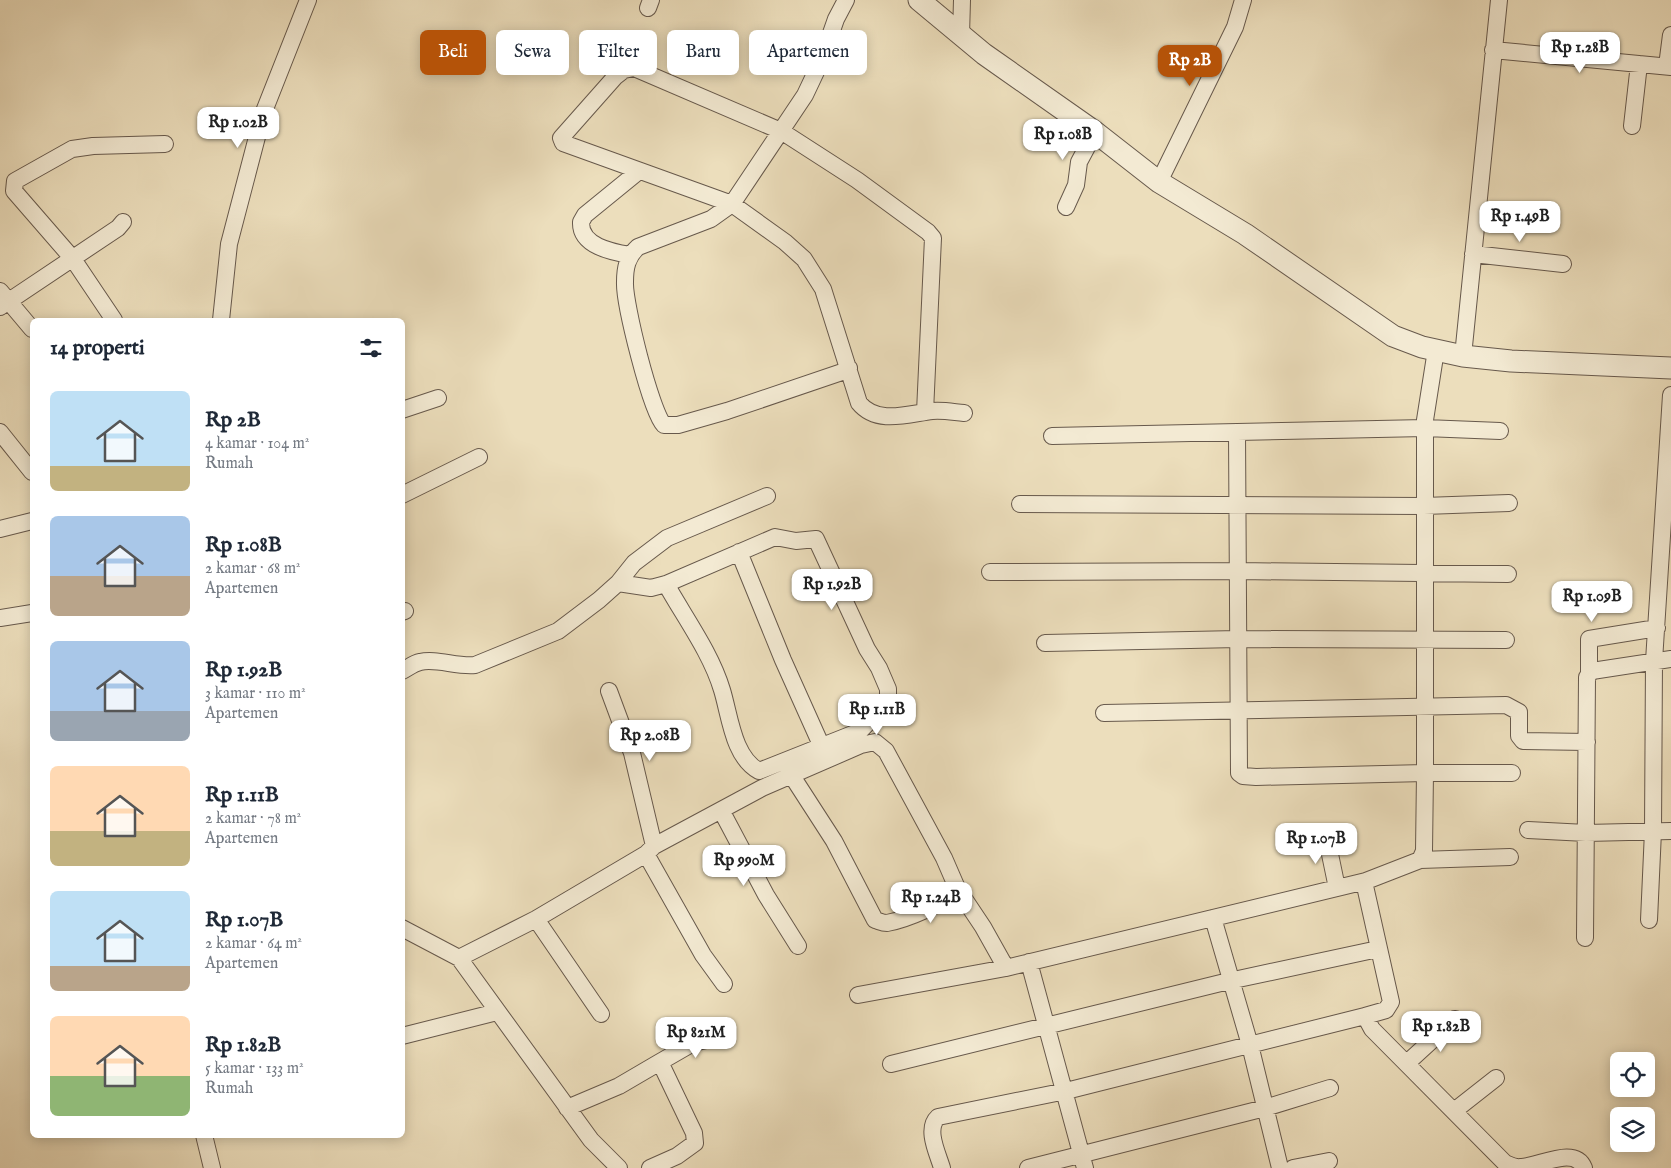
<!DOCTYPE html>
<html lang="id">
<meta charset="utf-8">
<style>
:root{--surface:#fff;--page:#f2f2f3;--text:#1f2937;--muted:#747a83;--accent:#b45309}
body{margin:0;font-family:"IM FELL English",serif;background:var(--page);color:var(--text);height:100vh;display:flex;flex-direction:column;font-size:19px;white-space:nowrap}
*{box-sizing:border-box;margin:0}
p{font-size:16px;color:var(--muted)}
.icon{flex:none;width:28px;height:28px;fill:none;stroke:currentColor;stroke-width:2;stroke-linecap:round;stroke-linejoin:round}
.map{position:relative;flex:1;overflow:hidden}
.sheet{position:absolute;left:30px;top:318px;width:375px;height:820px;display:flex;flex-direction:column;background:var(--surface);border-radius:8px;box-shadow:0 2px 12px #0003}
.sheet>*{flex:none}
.top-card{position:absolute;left:420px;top:30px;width:475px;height:45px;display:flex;gap:10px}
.controls{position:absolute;left:1610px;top:1052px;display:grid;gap:10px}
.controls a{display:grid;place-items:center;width:45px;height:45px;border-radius:8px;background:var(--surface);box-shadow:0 2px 12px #0003;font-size:25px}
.price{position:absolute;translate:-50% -42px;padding:0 11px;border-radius:10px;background:#fff;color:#222;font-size:16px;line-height:32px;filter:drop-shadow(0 1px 2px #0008)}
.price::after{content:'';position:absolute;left:50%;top:30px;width:15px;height:11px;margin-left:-8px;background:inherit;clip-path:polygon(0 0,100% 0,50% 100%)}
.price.active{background:var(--accent);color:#fff}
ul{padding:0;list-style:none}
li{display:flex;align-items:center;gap:15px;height:125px;padding:0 20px}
li span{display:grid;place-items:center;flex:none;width:140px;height:100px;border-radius:8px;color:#555}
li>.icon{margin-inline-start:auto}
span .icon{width:60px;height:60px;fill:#fffc;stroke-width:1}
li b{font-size:21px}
h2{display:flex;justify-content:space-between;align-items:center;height:60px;padding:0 20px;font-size:21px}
.chip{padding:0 18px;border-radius:8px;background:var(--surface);box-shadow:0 2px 12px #0003;font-size:18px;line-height:45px}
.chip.active{background:var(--accent);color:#fff}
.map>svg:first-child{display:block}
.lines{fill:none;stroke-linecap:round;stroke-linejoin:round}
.minor-casing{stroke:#67594c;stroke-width:18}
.tertiary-casing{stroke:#67594c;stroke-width:23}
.minor{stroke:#f3ead3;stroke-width:16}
.tertiary{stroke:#f3ead3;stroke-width:21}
</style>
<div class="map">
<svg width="1671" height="1168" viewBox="0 0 1671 1168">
<rect width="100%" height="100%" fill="#ecdebc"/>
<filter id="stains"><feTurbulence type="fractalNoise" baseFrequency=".004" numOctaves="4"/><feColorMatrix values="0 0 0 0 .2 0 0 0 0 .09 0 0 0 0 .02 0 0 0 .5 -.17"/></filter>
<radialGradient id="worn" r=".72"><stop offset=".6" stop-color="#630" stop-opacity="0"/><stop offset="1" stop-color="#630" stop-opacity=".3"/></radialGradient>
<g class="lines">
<g class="minor-casing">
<path id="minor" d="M 846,0 L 836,19 L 822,59 L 805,95 L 732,204 L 711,219 L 638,247 C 627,257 625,268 625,282 C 624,303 651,412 664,425 L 678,425 L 727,411 L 842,372 L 849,368
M 648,8 L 651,0
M 961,35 L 962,0
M 1493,50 L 1671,67
M 1667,66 L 1671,35
M 1632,126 L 1639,64
M 1159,182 L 1235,27 L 1243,0
M 1066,207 L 1076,185 L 1079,162 L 1095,132
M 1473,254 L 1563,264
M 630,255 C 612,252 580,246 581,222 L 585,215 L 639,171
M 0,291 L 32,329
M 0,307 L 118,228 L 123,222
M 114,320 L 73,259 L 14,191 L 15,181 L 72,149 L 93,146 L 165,144
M 221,320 L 229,244 L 263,114 L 308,0
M 1463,356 L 1499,0
M 402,410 L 438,398
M 925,412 L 933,238 L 928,232 L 857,180 L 781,131 L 634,68 L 624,70 L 615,77 L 561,138 L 563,143 L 732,204 L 785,242 L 804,259 L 823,289 L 859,403 C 877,425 908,414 932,411 C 943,410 953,412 964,413
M 0,432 L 32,472
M 1237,432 L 1239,773 L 1243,776 L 1256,777 L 1425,773 L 1425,420 L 1436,350
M 1052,436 L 1425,428 L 1500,431
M 402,495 L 479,457
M 1020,504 L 1424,506 L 1509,503
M 0,529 L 32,521
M 739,552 L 783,660 L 822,747
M 990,572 L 1238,571 L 1508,574
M 618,583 L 651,588 L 666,584 L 775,537 L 796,541 L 816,539 L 867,649 L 879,668 L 888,689 L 888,697 L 885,705 L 860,731 L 759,771 C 733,757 730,716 722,690 C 711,653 685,618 666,584
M 402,612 L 405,611
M 0,618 L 32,613
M 1045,643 L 1238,639 L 1506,640
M 402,671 C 408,668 414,663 420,662 C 436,658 457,667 475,665 L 558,631 L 599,600 L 618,583 L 634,563 L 667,538 L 767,496
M 1589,673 L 1589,639 L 1657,628
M 609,691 L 632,753 L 654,846
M 1104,713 L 1506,705 L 1519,712 L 1519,736 L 1523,741 L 1587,742
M 1512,773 L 1425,773 L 1424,851 L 1420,860 L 1366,881 L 1365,886 L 1391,1002 L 1386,1010 L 1365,1016 L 1372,1029 L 1505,1163 C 1510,1165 1515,1168 1521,1167 C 1538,1167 1575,1145 1584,1168
M 721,810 L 766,895 L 798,946
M 1528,830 L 1586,833 L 1671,831
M 1326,835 L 1337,888
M 646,854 L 703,955 L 724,984
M 1420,860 L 1510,857
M 1213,918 L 1250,1045 L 1280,1168
M 536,919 L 601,1014
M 1649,920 L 1653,831 L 1654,661 L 1671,395
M 402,928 L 459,958 L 591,1140 L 619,1168
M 1585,938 L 1587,677 L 1592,671 L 1671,659
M 459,958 L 536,919 L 646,854 L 654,846 L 762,788 L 861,745 L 875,742 L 886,751 L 944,858 L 957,888 C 949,903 904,920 887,923 C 882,923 879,921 875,920 L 834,841 L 792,776
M 1029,962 L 1085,1168
M 1006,968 L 1366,881
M 858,995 L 1006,968 L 983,927 L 957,888
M 402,1036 L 497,1012
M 660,1062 L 693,1043 L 724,1036
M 1407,1063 L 1455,1019
M 891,1064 L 1229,981 L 1378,949
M 567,1108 L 619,1086 L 660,1062 L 694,1133 L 695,1143 L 677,1156 L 650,1168
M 1454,1111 L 1496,1078
M 204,1135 L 212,1168
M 942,1168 C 938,1154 925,1129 938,1117 L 1066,1091 L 1365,1016
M 1028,1168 L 1265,1108 L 1330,1088
M 1293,1168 L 1329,1161"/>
</g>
<g class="tertiary-casing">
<path id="tertiary" d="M 919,0 L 984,54 L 1095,132 L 1159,182 L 1245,234 L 1393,336 L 1422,347 L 1463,356 L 1511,361 L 1671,368"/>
</g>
<use href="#minor" class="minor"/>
<use href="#tertiary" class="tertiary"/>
</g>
<rect width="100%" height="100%" filter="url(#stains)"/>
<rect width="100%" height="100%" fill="url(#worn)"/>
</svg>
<div class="controls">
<a><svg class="icon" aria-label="locate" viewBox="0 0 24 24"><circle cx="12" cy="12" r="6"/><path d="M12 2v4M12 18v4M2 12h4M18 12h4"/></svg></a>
<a><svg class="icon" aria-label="layers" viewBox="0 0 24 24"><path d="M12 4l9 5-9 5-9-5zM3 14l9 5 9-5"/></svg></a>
</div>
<b class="price" style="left:1580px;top:74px">Rp 1.28B</b>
<b class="price active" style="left:1190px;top:87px">Rp 2B</b>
<b class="price" style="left:238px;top:149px">Rp 1.02B</b>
<b class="price" style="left:1063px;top:161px">Rp 1.08B</b>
<b class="price" style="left:1520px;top:243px">Rp 1.49B</b>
<b class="price" style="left:832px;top:611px">Rp 1.92B</b>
<b class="price" style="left:1592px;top:623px">Rp 1.09B</b>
<b class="price" style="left:877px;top:736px">Rp 1.11B</b>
<b class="price" style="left:650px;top:762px">Rp 2.08B</b>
<b class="price" style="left:1316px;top:865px">Rp 1.07B</b>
<b class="price" style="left:744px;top:887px">Rp 990M</b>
<b class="price" style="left:931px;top:924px">Rp 1.24B</b>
<b class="price" style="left:1441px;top:1053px">Rp 1.82B</b>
<b class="price" style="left:696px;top:1059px">Rp 821M</b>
<div class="top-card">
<a class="chip active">Beli</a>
<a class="chip">Sewa</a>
<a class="chip">Filter</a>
<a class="chip">Baru</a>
<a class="chip">Apartemen</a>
</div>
<section class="sheet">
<h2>14 properti<svg class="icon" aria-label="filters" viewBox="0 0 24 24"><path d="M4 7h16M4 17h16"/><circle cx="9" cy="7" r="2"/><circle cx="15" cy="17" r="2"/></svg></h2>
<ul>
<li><span style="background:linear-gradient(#bfe0f5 75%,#c2b280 0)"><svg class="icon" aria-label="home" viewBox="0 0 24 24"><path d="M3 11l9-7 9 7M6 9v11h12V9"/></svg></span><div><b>Rp 2B</b><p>4 kamar · 104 m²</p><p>Rumah</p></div></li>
<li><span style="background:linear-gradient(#a9c7e8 60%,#b9a48a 0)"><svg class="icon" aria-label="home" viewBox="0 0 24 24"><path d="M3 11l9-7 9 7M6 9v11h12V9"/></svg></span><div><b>Rp 1.08B</b><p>2 kamar · 68 m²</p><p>Apartemen</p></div></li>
<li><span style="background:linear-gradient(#a9c7e8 70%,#9aa5b1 0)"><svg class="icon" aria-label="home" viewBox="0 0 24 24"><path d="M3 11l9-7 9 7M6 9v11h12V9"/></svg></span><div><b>Rp 1.92B</b><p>3 kamar · 110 m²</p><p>Apartemen</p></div></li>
<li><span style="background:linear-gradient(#ffd9b3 65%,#c2b280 0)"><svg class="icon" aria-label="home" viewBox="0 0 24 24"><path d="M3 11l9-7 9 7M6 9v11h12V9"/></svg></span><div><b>Rp 1.11B</b><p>2 kamar · 78 m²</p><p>Apartemen</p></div></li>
<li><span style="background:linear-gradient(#bfe0f5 75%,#b9a48a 0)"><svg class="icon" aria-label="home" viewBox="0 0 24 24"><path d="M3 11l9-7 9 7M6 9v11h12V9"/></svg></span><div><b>Rp 1.07B</b><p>2 kamar · 64 m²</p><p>Apartemen</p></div></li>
<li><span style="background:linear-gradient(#ffd9b3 60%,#8fb573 0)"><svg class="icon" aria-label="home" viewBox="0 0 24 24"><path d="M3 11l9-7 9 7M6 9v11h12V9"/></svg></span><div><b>Rp 1.82B</b><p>5 kamar · 133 m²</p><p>Rumah</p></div></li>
</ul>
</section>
</div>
